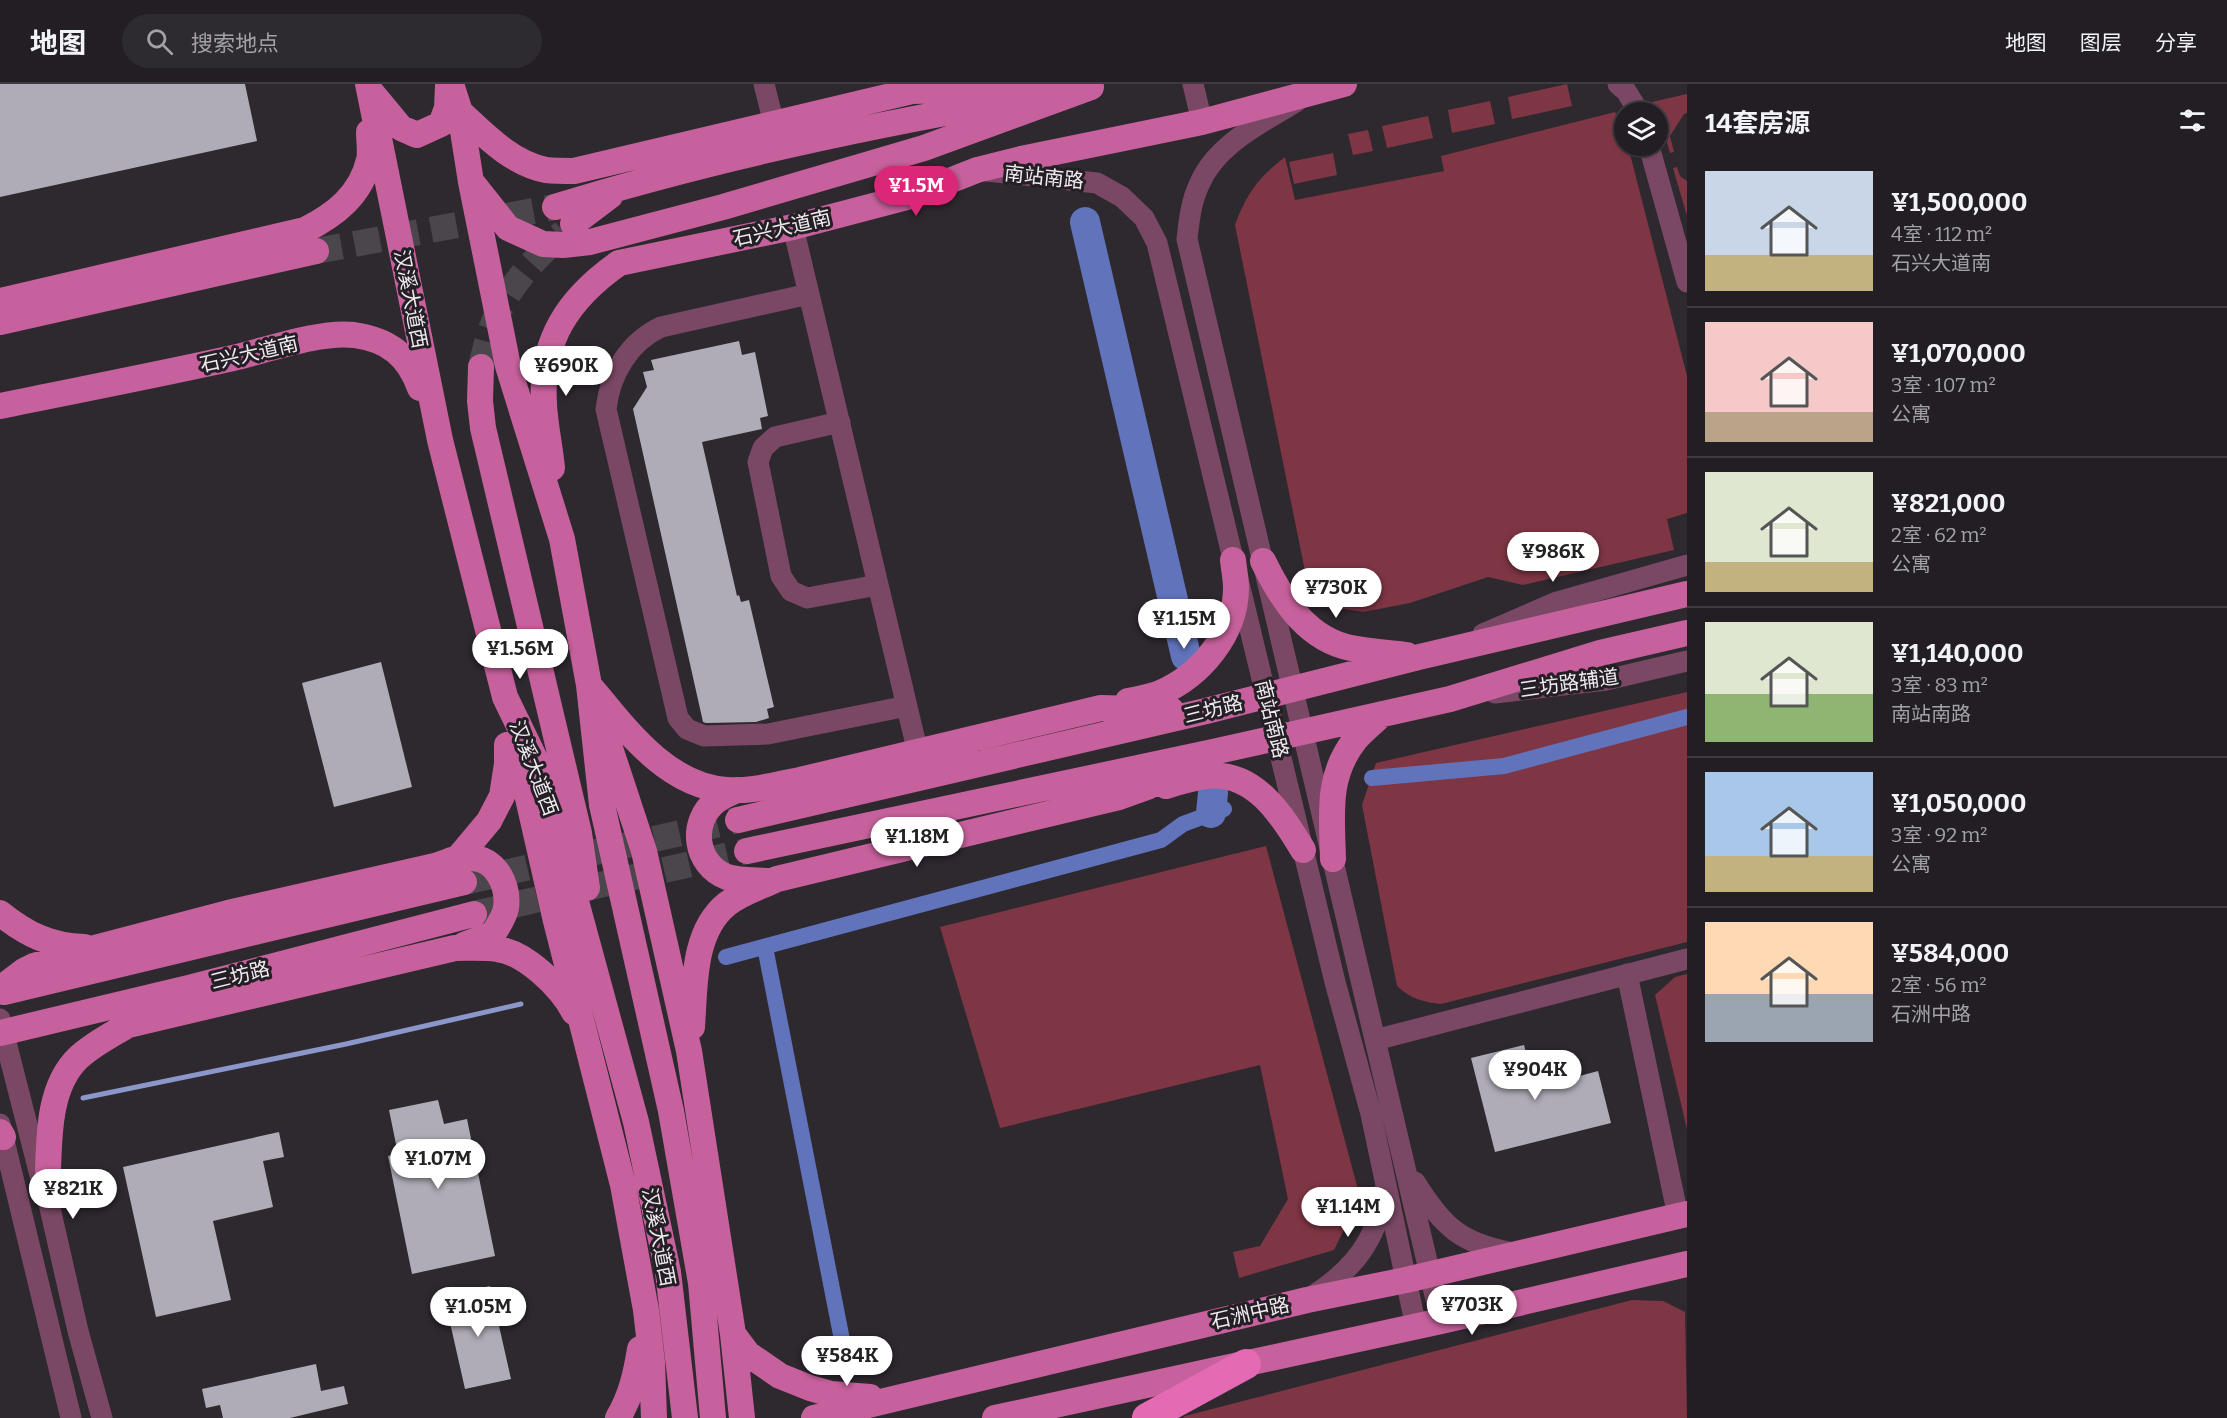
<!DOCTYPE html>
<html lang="zh">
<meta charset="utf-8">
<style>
:root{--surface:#221e23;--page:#2e2b30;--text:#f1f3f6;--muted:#a2a2a6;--line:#3f3c41;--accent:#db2777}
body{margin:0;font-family:Bitter,"Noto Sans SC",serif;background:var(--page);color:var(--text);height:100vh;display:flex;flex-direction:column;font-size:22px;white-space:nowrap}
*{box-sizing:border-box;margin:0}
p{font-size:20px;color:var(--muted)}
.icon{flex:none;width:33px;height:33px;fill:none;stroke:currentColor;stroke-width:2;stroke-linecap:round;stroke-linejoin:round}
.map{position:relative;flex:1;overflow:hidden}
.drawer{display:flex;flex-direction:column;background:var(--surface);width:540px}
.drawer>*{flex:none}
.tools{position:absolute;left:1614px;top:18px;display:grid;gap:12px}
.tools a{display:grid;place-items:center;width:54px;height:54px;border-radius:50%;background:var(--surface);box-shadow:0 2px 4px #0004,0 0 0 2px var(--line);font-size:30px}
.price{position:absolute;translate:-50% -51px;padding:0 14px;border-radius:21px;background:#fff;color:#222;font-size:20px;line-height:39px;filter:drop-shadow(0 2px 3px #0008)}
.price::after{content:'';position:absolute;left:50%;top:36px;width:18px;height:14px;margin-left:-9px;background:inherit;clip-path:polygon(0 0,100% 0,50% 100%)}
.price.current{background:var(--accent);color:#fff}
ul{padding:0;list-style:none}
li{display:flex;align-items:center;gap:18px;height:150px;padding:0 18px}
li+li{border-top:2px solid var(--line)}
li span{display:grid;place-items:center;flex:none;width:168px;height:120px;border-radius:0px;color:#555}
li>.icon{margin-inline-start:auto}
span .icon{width:72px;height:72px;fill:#fffc;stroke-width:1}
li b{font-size:26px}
h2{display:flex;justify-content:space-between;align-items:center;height:72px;padding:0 18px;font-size:26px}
header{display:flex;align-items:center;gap:36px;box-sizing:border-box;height:84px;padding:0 30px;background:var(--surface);border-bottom:2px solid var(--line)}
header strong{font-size:28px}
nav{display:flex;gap:33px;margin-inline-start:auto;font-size:21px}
.search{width:420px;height:54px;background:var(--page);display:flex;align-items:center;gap:15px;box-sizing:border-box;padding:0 21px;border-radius:33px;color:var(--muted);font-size:22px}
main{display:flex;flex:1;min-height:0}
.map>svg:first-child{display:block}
.green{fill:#7f3644}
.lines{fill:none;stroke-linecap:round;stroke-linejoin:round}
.stream{stroke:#8b97ca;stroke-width:5}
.canal{stroke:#6173bb;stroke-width:16}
.river{stroke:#6173bb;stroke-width:30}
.building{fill:#afacb7}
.major-tunnel{stroke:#4b454c;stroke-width:26;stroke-dasharray:26 13;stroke-linecap:butt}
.minor{stroke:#7a4864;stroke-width:21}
.major{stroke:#c7619d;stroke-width:26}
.highway{stroke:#e56ab4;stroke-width:30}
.labels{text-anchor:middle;stroke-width:6;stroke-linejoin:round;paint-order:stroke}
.street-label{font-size:20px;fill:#eeeaee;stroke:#241e25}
</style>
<header>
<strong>地图</strong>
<div class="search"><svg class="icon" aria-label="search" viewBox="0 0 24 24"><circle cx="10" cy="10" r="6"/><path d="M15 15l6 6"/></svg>搜索地点</div>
<nav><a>地图</a><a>图层</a><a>分享</a></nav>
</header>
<main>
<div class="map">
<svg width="1687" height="1334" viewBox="0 0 1687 1334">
<rect width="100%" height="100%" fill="#2e282f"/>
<path class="green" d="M 1567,0 L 1572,22 L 1512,35 L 1508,13 Z
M 1687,10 L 1687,29 L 1684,30 L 1670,52 L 1674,68 L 1670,69 L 1658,28 L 1652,18 Z
M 1490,17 L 1495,40 L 1452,49 L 1448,26 Z
M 1615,28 L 1623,41 L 1624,62 L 1628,62 L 1687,292 L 1687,429 L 1667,435 L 1674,466 L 1523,501 L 1488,493 L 1410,519 L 1363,528 L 1338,524 L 1321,515 L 1308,502 L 1235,141 C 1247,109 1258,94 1285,73 L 1295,116 L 1444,87 L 1441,72 Z
M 1428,32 L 1433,54 L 1387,64 L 1382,42 Z
M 1368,46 L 1373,67 L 1353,71 L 1348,50 Z
M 1333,69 L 1337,91 L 1294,100 L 1289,78 Z
M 1677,83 L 1680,92 L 1687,97 L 1687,132 L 1673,84 Z
M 1687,608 L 1687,858 L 1441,920 C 1423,918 1411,915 1397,902 L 1362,721 L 1376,679 Z
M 1266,762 L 1360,1113 L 1334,1166 L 1239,1194 L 1233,1168 L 1260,1162 L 1288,1115 L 1260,981 L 1000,1044 L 940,843 Z
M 1687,890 L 1687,1045 L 1655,911 L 1675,893 Z
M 1632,1216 L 1663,1217 L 1685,1228 L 1687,1334 L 1183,1334 L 1185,1332 Z"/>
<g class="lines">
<path class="stream" d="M 83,1014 L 346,960 L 521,920"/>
<path class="canal" d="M 1372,694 L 1504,682 L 1687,633
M 765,863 L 844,1266
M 726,873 L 1161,756 L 1183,740 L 1224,725"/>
<path class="river" d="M 1085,138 L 1186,572
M 1211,729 L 1213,709"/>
</g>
<path class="building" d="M 0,0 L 245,0 L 257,57 L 0,113 Z
M 739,257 L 742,271 L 755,268 L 768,332 L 760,334 L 762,345 L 702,358 L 737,512 L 739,511 L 741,518 L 749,516 L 774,623 L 767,625 L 769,634 L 756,638 L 706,639 L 703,638 L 633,325 L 647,303 L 643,288 L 654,286 L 651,276 Z
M 381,578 L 412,703 L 334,723 L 302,599 Z
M 1524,961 L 1535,1004 L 1598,987 L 1611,1039 L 1495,1068 L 1471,974 Z
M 438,1016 L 444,1040 L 467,1035 L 495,1172 L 412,1190 L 388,1072 L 398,1070 L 389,1026 Z
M 279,1048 L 284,1073 L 263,1077 L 273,1123 L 213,1137 L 231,1216 L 156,1233 L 123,1083 Z
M 490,1202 L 511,1295 L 465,1305 L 444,1212 Z
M 316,1280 L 321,1307 L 344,1302 L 348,1320 L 290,1334 L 223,1334 L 220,1321 L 206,1324 L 202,1305 Z"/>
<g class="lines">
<path class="major-tunnel" d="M 316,167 L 555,123
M 481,283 C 485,266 489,248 496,233 C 511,199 536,173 564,148
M 464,798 L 738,736
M 474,830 L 747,767"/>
<path class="minor" d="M 764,0 L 774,40
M 1193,0 L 1202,38
M 1618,0 L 1626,7 L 1639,28
M 1297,17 C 1262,39 1216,60 1199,101 C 1191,118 1189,137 1187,155 L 1441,1237
M 1649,62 L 1687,198
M 987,87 L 1097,99 L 1122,113 L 1144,134 L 1157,159 L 1335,898 L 1371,1030 L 1416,1243
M 793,143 L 918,669
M 809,210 L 661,243 C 629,258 610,290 606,325 L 678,634 L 687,645 L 704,652 L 768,650 L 907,622
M 840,338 L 775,353 L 763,364 L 758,378 L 781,492 L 791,507 L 807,514 L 878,501
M 1483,550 L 1557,518 L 1687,481
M 1495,609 L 1606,596 L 1687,577
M 1627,890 L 1678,1132
M 0,935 L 42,1099 L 47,1111 L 78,1247 L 102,1334
M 1375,956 L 1687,875
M 0,1040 L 71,1334
M 1415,1098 C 1443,1143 1461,1160 1514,1169
M 1311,1213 C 1348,1190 1379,1156 1382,1110"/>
<path class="major" d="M 368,0 L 440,356 L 505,613 L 535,675 L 544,700 L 636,1038 L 668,1188 L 685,1334
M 451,0 L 460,28 L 471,98 L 508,282 L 562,455 L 589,601 L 602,721 L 671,1027 L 701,1199 L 713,1334
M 372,9 L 401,44 L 417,51 L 441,40 L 447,24 L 448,2
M 460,28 C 485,51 511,79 546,86 C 555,87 565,87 574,87 L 912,7 L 1073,3
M 474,101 L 508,144 L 543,160 L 563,161 L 590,158 L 723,123 L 924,64 L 1091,3
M 555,123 C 706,76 861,43 1017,16
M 573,140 L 610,112
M 0,217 L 305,146 C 335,131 361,111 369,76 C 371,68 369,57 369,48
M 0,238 L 316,167
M 481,283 L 480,317 L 483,344 L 579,749 L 587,804
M 0,322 C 78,306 156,291 233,274 C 267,266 320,247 354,251 C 389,256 408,271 420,304
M 552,384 C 550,363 545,341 544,320 C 540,256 569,214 619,179 L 793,143 L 911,112 L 977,86 L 1021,75 L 1202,38 L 1344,0
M 1263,477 C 1280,512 1303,550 1343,562 C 1363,568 1386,568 1407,571
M 589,601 C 625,644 666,702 727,706 C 751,708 777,700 800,696 L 1101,624 L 1171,626
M 1128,617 C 1138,615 1150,613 1160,609 C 1200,592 1236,550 1236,504 C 1236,495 1234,486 1233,476
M 606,652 L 644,767 L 689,967 L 733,1250 L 742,1334
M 517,666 L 556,837 L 623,1101 L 646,1226 L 652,1278 L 654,1334
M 1166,702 C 1179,698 1193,694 1206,692 C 1254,686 1282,731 1303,766
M 737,706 C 730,709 722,712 716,717 C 689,738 695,781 727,793 C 740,797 755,796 769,797
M 738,736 L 1206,627 L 1419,573 L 1687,510
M 747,767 L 1213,668 L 1450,615 L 1600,569 L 1687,549
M 1333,775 C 1332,731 1326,693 1355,656 C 1362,647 1373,639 1382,630
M 451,776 C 457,775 463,774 470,774 C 496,773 509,802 506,824 C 504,834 498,842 493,850 L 464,861
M 0,829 C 26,850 50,862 84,863
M 0,905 L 24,887 L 34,882 L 83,867 L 228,829 L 435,782 L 458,774 L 489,737 L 502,712 L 507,680 L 507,661
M 4,908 L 464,798
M 692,943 C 695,903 692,848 727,820 C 742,808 761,803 777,795 L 1119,713 L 1147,703 L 1186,682
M 0,949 L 189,904 L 474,830
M 0,1048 L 3,1053
M 47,1111 C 50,1067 44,1007 78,974 C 93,960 111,951 128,941 L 455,864 C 469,864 483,863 497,865 C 525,868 561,903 574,928
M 733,1250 L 748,1270 L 780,1292 L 810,1304 L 831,1310 L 870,1313
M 618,1334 C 631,1312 636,1290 640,1265
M 814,1334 L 1307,1216 L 1406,1196 L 1687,1130
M 995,1334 L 1441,1237 L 1687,1180"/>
<path class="highway" d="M 1147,1334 L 1246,1280"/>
</g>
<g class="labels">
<g class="street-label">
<text transform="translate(1044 93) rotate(6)" y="7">南站南路</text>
<text transform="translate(782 144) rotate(-13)" y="7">石兴大道南</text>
<text transform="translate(411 215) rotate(79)" y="7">汉溪大道西</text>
<text transform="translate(249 270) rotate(-13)" y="7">石兴大道南</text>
<text transform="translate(1569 599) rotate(-8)" y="7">三坊路辅道</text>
<text transform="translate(1213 625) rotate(-14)" y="7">三坊路</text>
<text transform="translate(1272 635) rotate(76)" y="7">南站南路</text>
<text transform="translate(534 684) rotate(69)" y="7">汉溪大道西</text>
<text transform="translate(240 891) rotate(-14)" y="7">三坊路</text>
<text transform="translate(659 1153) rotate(79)" y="7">汉溪大道西</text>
<text transform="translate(1250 1229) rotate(-13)" y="7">石洲中路</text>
</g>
</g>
</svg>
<div class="tools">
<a><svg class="icon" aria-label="layers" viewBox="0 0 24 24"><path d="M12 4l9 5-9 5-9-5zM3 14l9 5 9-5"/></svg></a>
</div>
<b class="price current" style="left:916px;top:133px">¥1.5M</b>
<b class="price" style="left:566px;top:313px">¥690K</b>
<b class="price" style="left:1553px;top:499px">¥986K</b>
<b class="price" style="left:1336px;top:535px">¥730K</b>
<b class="price" style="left:1184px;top:566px">¥1.15M</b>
<b class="price" style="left:520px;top:596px">¥1.56M</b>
<b class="price" style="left:917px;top:784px">¥1.18M</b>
<b class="price" style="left:1535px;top:1017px">¥904K</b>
<b class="price" style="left:438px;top:1106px">¥1.07M</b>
<b class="price" style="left:73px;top:1136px">¥821K</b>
<b class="price" style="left:1348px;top:1154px">¥1.14M</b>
<b class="price" style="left:1472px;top:1252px">¥703K</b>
<b class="price" style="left:478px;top:1254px">¥1.05M</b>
<b class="price" style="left:847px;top:1303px">¥584K</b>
</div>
<section class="drawer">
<h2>14套房源<svg class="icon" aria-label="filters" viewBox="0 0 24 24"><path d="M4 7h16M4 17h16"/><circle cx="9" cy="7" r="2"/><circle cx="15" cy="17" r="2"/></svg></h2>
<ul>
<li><span style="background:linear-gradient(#c9d6e8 70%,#c2b280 0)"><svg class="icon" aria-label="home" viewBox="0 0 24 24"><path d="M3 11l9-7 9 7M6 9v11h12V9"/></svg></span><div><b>¥1,500,000</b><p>4室 · 112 m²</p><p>石兴大道南</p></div></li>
<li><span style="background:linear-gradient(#f6c9c9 75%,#b9a48a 0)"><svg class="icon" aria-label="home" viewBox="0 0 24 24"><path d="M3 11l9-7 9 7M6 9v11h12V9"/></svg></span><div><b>¥1,070,000</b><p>3室 · 107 m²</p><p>公寓</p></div></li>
<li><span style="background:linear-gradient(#dfe7d0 75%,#c2b280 0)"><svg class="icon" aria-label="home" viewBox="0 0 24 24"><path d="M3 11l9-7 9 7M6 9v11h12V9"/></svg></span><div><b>¥821,000</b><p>2室 · 62 m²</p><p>公寓</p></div></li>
<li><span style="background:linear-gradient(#dfe7d0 60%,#8fb573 0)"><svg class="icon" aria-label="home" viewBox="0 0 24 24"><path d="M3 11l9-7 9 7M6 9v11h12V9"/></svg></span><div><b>¥1,140,000</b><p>3室 · 83 m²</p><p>南站南路</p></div></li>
<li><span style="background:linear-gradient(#a9c7e8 70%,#c2b280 0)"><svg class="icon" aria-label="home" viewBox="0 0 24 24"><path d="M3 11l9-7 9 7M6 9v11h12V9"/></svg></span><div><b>¥1,050,000</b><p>3室 · 92 m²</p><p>公寓</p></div></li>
<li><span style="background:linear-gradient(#ffd9b3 60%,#9aa5b1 0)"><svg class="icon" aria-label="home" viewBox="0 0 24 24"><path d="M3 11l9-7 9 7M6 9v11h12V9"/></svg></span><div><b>¥584,000</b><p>2室 · 56 m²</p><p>石洲中路</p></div></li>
</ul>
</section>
</main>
